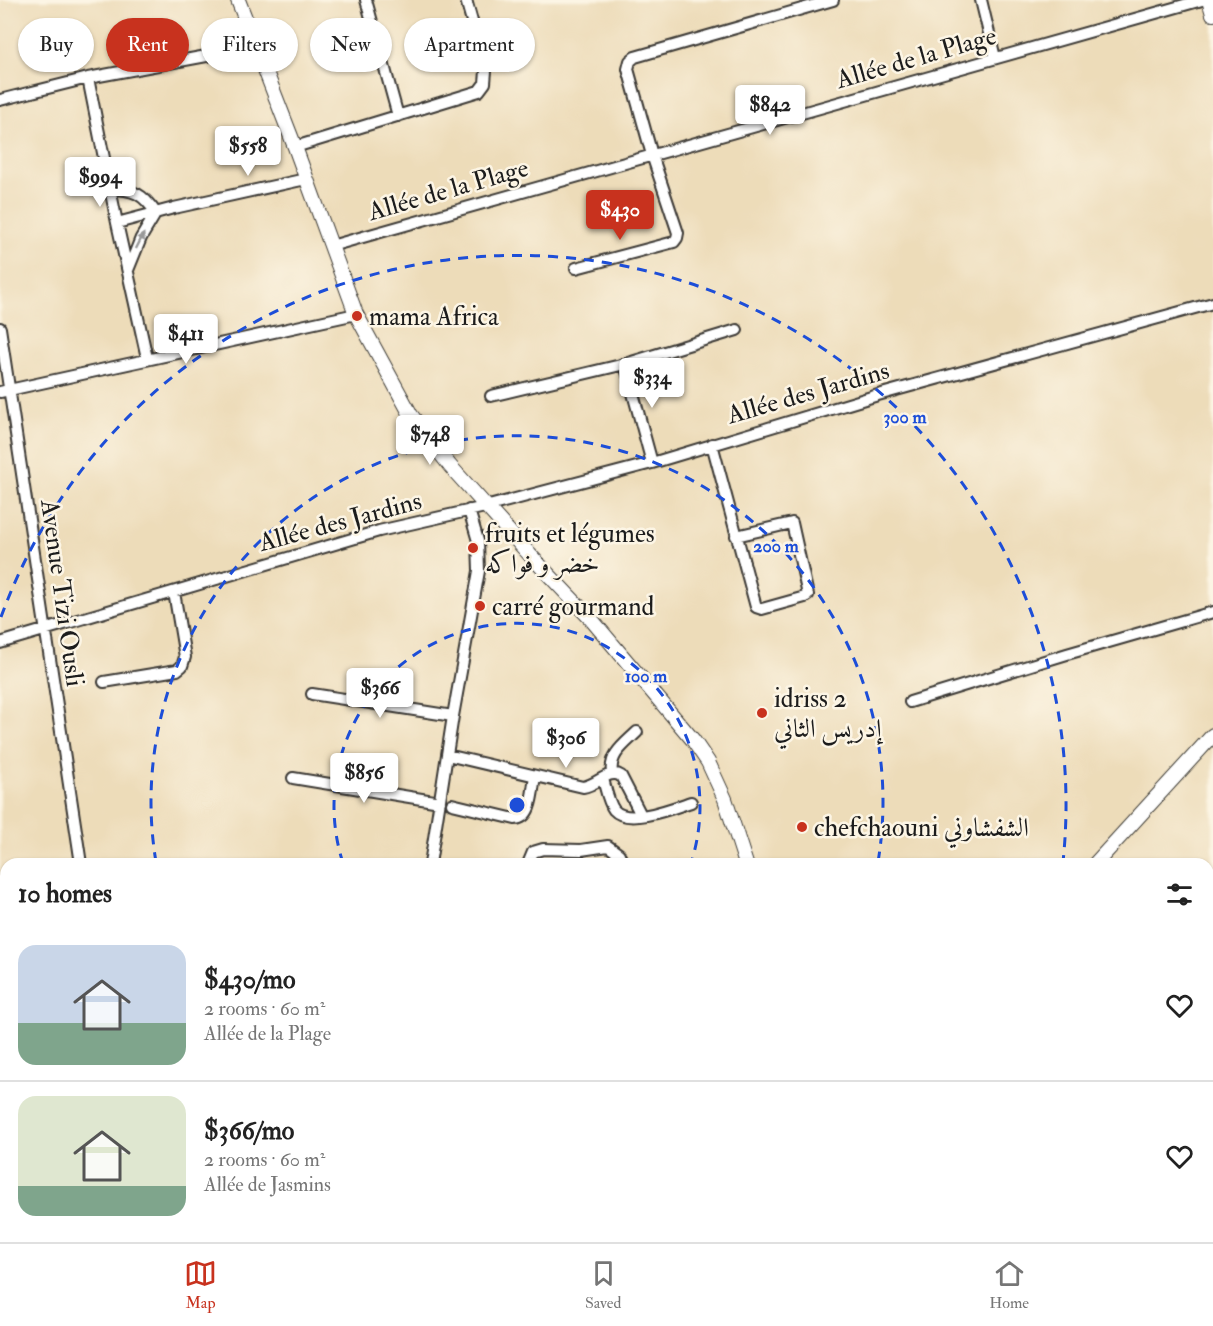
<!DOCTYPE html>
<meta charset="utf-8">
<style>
:root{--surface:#fff;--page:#f2f2f2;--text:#222;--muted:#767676;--line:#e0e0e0;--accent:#c8321e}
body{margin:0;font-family:"IM FELL Double Pica",Amiri,serif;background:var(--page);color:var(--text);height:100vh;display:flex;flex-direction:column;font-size:22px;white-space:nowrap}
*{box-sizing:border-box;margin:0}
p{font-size:20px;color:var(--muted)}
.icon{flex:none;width:33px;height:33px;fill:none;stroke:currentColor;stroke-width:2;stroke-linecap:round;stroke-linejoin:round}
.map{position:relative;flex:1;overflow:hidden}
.panel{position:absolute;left:0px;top:858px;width:1214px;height:384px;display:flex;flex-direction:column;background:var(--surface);border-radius:18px 18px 0 0;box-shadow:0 2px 4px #0004}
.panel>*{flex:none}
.guide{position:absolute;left:18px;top:18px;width:600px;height:54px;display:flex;gap:12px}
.price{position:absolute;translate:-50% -51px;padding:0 14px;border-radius:6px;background:#fff;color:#222;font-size:20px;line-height:39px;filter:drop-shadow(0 2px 3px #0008)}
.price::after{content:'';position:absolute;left:50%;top:36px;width:18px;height:14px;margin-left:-9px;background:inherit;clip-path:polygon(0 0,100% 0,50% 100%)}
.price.active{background:var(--accent);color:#fff}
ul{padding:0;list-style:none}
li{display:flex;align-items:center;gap:18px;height:150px;padding:0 18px}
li+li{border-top:2px solid var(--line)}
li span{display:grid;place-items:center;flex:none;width:168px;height:120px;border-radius:18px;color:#555}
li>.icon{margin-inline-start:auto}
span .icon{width:72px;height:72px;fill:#fffc;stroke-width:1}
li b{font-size:26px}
h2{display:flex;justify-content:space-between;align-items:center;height:72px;padding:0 18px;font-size:26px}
.chip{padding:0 21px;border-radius:27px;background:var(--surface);box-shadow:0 2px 4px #0004;font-size:21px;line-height:54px}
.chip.active{background:var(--accent);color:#fff}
.dock{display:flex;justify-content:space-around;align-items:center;height:84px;border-top:2px solid var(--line);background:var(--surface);font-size:16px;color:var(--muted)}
.dock a{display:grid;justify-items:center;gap:3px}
.dock .active{color:var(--accent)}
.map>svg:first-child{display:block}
.green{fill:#95cb7d;stroke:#58744c;stroke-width:1.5}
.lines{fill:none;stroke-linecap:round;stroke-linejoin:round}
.minor-casing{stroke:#3b3934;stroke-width:14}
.tertiary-casing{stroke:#3b3934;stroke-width:16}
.secondary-casing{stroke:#3b3934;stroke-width:18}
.minor{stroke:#fff;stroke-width:10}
.tertiary{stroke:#fff;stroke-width:14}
.secondary{stroke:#f6e9c3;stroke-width:15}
.oneway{fill:#999}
.ring{fill:none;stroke:#1d4ed8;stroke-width:3;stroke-dasharray:10 8}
.poi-dot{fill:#c8321e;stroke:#fcf5e5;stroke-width:2}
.labels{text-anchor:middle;stroke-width:5;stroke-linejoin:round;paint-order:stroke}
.street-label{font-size:26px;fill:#1c1c1c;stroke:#fcf5e5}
.poi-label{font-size:26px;fill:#1c1c1c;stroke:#fcf5e5;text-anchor:start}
.centre{fill:#1d4ed8;stroke:#fcf5e5;stroke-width:3}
.ring-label{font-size:18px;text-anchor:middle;font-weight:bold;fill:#1d4ed8;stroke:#fcf5e5;stroke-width:5;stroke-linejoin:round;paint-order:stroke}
</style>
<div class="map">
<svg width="1213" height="1242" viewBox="0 0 1213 1242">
<rect width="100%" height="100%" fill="#fcf5e5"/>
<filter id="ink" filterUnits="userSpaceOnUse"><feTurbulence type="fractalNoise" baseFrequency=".0167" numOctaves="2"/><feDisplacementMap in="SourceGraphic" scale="12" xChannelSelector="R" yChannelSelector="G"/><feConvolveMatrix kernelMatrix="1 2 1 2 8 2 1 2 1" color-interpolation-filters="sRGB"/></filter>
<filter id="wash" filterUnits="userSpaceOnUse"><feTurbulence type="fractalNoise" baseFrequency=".008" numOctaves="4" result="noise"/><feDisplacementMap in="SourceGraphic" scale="24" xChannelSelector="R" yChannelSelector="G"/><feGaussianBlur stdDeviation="1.35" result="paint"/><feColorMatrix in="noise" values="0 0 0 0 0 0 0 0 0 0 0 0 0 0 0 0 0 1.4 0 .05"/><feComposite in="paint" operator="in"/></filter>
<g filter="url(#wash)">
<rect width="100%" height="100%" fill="#eddcb9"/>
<path class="green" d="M 149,1236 L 223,1236 L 220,1242 L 147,1242 Z
M 246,1236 L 384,1236 L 392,1239 L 406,1237 L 404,1242 L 277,1242 Z
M 1128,1236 L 1198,1236 L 1191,1242 L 1129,1242 Z"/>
</g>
<g filter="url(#ink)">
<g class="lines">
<g class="minor-casing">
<path id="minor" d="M 366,0 L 398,116
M 981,0 L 995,58
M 88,78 L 117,223 L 147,358
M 0,100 L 88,78 L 255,47
M 295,147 L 479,91 L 485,83 L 486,71 L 466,0
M 110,189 C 134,189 143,194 156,213 L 141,238 L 128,270
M 117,223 L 174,208 L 306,179
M 331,246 L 1202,0
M 576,268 L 674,242 L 677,238 L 678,233 L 652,155 L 628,69 L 630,61 L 635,57 L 833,0
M 0,328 L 81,864
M 625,364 L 652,463
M 0,392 L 356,314
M 491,396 L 625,364 L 737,330
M 712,444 L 756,607 L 762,609 L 805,597 L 808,595 L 792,523 L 736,536
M 0,643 L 379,531 L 485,507 L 652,463 L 878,395 L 1213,303
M 104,682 L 177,670 L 182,666 L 185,657 L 174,592
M 312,694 L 453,716
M 910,702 L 1067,654 L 1213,612
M 447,755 L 583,787 C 598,785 609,768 621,776 L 641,815
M 612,773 C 609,754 625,744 637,732
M 293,778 L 440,802
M 603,779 C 606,789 608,802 614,810 C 628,826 673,808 691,802
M 452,804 L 515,819 C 533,818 532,791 535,776
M 430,864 L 453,716 L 479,571 L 478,541 L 469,510
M 528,864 L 533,852 L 543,849 L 581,850 L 608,846 L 619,854 L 623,864
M 1208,891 L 1213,886
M 0,969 L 6,973
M 1208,985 L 1213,984
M 138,1236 L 139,1242
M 491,1236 L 503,1242
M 1118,1236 L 1119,1242
M 739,1242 L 745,1236"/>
</g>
<g class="tertiary-casing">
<path id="tertiary" d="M 238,0 L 295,147 L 356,314 L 411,415 L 450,466 L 530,555 L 591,619 L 693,740 L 708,762 L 725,799 L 746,864
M 1209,0 L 1213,14
M 1095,864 L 1213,735
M 856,1236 L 858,1242"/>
</g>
<g class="secondary-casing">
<path id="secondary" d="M 1208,1097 L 1213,1097
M 1208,1122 L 1213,1121
M 0,1195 L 6,1195
M 0,1214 L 6,1213"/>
</g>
<use href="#minor" class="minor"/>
<use href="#tertiary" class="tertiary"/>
<use href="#secondary" class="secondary"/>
</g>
<defs><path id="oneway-solid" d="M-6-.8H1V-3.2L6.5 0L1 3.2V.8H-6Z" transform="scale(1.5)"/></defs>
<use class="oneway" href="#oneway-solid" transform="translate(140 241) rotate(-63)"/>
</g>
<g class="ring">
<path d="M343 863A183 183 0 1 1 691 863"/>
<path d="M156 862A366 366 0 1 1 878 862"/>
<path d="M1 617A549 549 0 0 1 1063 862"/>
</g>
<g class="poi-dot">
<circle cx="357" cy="316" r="6"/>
<circle cx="473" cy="548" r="6"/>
<circle cx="480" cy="606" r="6"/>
<circle cx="762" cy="713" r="6"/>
<circle cx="802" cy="827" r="6"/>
</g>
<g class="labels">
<g class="street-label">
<text transform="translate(916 57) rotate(-16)" y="9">Allée de la Plage</text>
<text transform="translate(448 189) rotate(-16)" y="9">Allée de la Plage</text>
<text transform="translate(808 392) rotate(-16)" y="9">Allée des Jardins</text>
<text transform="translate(340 521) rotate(-15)" y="9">Allée des Jardins</text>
<text transform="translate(63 593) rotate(82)" y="9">Avenue Tizi Ousli</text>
</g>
<g class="poi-label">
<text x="369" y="325">mama Africa</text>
<text x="485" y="542">fruits et légumes<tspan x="485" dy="30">خضر و فواكه</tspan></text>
<text x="492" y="615">carré gourmand</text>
<text x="774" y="707">idriss 2<tspan x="774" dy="30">إدريس الثاني</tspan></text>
<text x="814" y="836">chefchaouni الشفشاوني</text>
</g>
</g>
<circle cx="517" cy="805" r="9" class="centre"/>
<g class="ring-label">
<text x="905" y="423">300 m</text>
<text x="776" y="552">200 m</text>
<text x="646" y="682">100 m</text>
</g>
</svg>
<b class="price" style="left:770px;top:136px">$842</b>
<b class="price" style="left:248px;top:177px">$558</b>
<b class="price" style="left:100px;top:208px">$994</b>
<b class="price active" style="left:620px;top:241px">$430</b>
<b class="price" style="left:186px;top:365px">$411</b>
<b class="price" style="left:652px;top:409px">$334</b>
<b class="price" style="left:430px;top:466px">$748</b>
<b class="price" style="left:380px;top:719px">$366</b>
<b class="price" style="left:566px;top:769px">$306</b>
<b class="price" style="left:364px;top:804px">$856</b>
<div class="guide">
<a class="chip">Buy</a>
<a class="chip active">Rent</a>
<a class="chip">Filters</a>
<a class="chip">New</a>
<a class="chip">Apartment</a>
</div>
<section class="panel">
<h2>10 homes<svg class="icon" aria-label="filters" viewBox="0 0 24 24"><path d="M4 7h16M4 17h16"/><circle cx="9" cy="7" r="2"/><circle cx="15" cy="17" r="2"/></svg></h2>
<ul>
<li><span style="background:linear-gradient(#c9d6e8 65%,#7fa58c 0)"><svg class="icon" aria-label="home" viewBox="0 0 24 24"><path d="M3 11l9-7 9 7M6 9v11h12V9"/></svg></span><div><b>$430/mo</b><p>2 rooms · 60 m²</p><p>Allée de la Plage</p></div><svg class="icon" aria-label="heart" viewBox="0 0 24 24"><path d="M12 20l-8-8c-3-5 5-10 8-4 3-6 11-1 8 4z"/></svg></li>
<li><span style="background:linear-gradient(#dfe7d0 75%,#7fa58c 0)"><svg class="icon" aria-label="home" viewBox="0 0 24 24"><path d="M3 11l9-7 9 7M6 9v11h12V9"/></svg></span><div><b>$366/mo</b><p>2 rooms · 60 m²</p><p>Allée de Jasmins</p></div><svg class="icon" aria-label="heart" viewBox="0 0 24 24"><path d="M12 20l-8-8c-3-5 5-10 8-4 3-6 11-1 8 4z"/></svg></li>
</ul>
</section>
</div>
<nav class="dock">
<a class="active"><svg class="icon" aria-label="map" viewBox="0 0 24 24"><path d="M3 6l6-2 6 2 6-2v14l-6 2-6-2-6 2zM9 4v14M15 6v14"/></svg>Map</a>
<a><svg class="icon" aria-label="saved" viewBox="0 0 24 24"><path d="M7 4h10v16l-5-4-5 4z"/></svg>Saved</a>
<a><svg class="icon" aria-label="home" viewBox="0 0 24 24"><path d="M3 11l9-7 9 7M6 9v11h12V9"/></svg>Home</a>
</nav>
